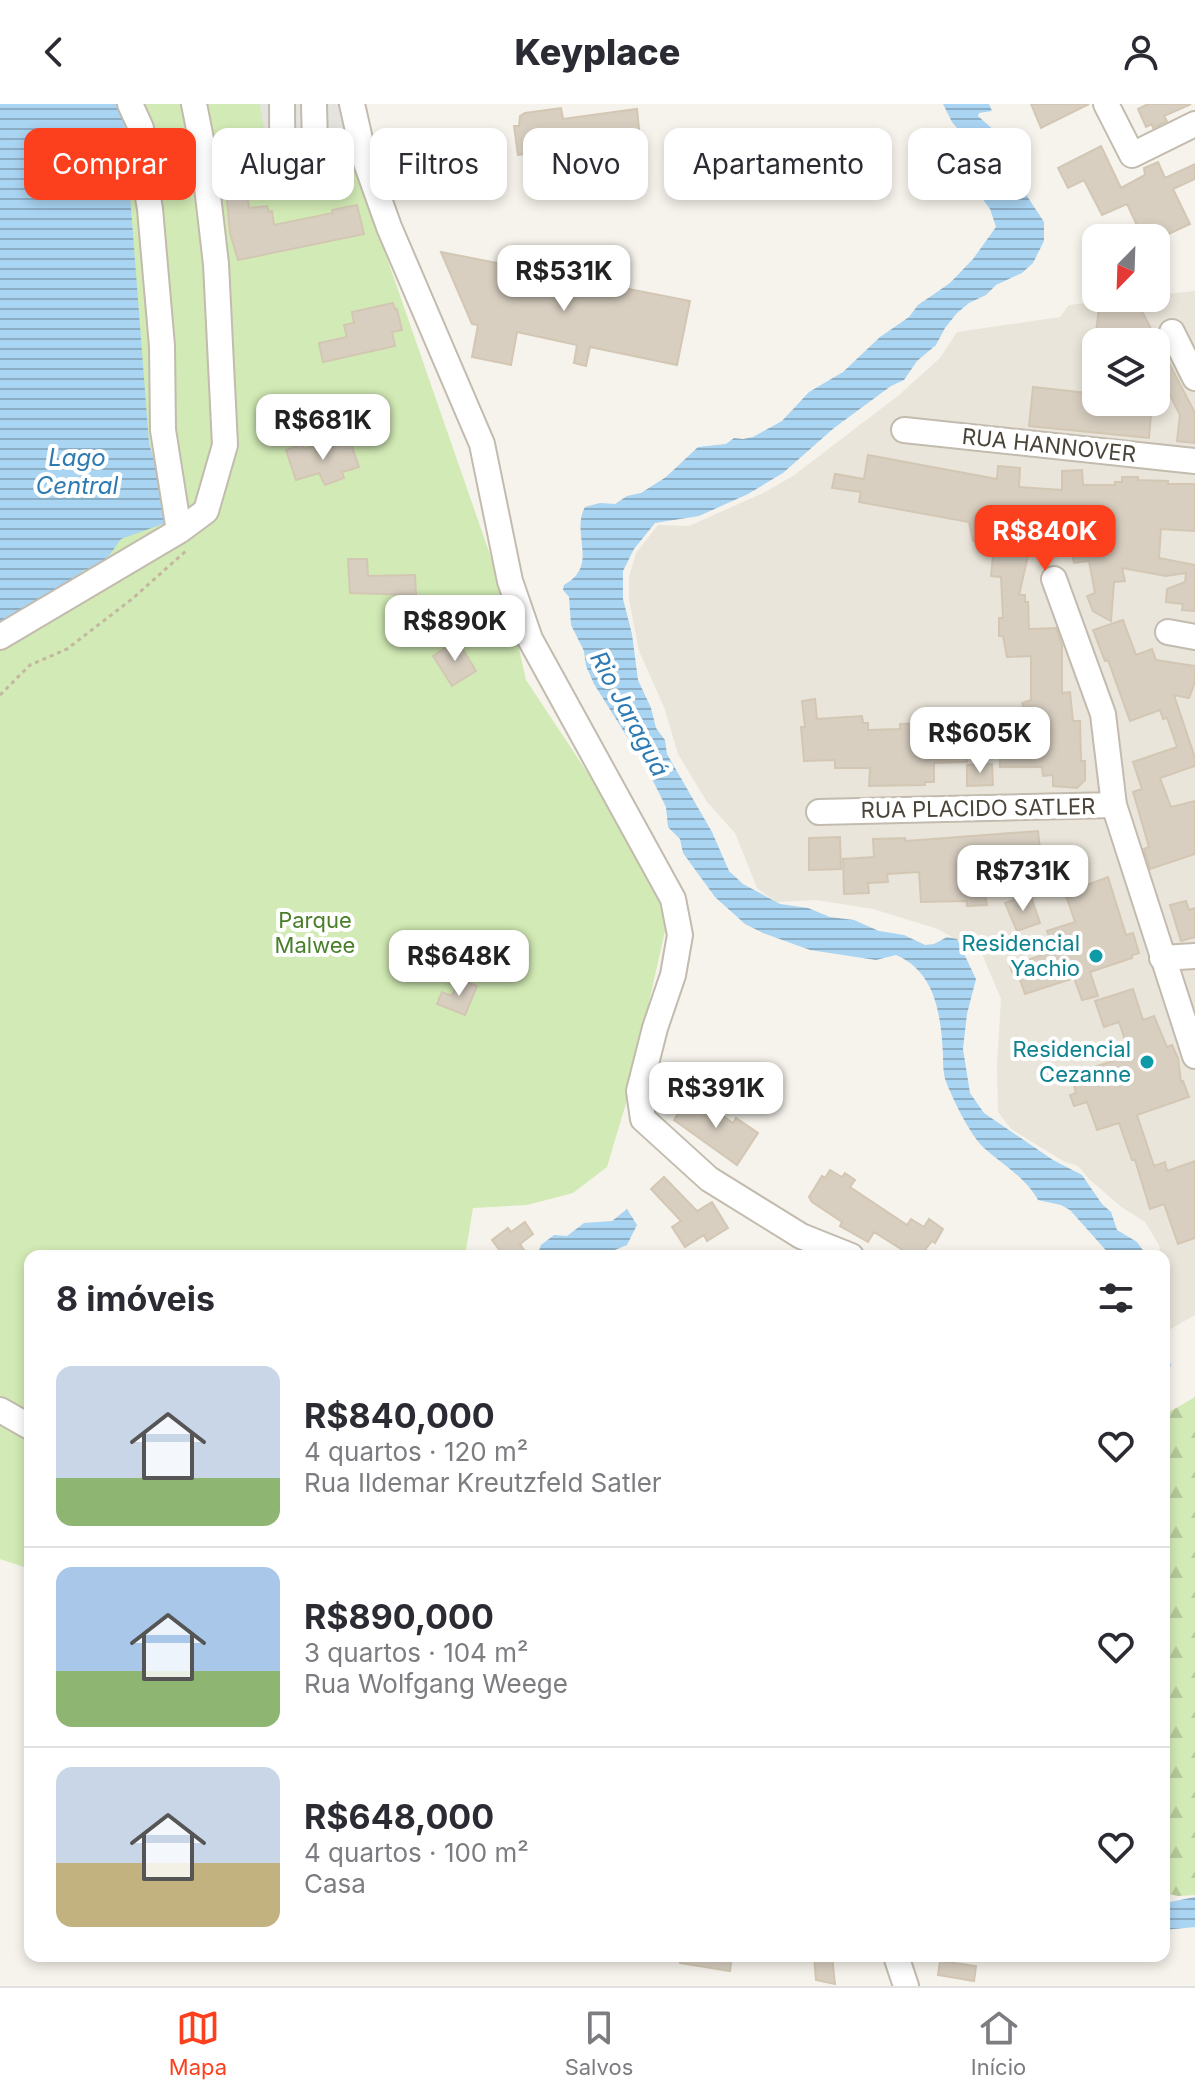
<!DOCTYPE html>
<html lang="pt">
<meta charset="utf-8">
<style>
:root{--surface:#fff;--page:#f2f2f3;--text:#2b2b33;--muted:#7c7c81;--line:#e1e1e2;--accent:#fc3f1d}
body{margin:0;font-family:Inter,sans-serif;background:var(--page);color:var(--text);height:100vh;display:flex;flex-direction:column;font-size:30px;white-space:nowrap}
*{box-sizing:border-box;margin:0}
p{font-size:26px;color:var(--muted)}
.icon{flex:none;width:44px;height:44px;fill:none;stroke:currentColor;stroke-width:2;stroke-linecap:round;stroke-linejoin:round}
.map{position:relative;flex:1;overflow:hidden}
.side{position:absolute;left:24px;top:1146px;width:1146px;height:712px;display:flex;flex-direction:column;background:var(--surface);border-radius:16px;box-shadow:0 4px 12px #0003}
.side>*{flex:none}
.guide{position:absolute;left:24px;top:24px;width:1148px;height:72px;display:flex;gap:16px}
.needle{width:52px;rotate:203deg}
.tools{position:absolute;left:1082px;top:120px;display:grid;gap:16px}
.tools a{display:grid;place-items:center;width:88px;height:88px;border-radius:16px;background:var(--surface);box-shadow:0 4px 12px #0003;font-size:40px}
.price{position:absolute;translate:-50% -68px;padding:0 18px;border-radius:16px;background:#fff;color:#222;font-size:26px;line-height:52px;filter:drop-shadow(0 2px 4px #0008)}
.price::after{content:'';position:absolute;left:50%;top:48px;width:24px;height:18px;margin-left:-12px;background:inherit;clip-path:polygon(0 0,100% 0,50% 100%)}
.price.active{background:var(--accent);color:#fff}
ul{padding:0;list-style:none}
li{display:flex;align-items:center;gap:24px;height:200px;padding:0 32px}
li+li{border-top:2px solid var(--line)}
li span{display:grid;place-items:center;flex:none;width:224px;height:160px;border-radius:16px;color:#555}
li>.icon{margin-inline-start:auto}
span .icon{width:96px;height:96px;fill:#fffc;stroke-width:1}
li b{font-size:34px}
h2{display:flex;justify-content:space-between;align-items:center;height:96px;padding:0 32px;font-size:34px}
.chip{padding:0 28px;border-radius:16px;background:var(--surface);box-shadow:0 4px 12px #0003;font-size:28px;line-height:72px}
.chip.active{background:var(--accent);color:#fff}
header{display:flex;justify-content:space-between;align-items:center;height:104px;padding:0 32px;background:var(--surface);font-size:36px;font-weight:800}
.tab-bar{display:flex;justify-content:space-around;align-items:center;height:112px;border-top:2px solid var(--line);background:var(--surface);font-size:22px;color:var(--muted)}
.tab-bar a{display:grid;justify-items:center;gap:4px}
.tab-bar .active{color:var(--accent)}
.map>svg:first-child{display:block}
.residential{fill:#eae5da;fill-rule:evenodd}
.forest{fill:url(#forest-firs)}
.green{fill:#d2eab5}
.parking{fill:#e5e3e0}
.water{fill:url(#water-rules)}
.building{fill:#d8cfc1;stroke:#d3c7b4;stroke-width:2}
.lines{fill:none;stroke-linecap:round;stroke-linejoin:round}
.minor-casing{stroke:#c2bbae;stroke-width:28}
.path{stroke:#c4b79f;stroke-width:3;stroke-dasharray:4 4;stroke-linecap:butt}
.minor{stroke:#fff;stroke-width:24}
.culture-dot{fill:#0f9aa8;stroke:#fff;stroke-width:3}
.labels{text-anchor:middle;stroke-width:8;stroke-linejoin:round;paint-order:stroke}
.street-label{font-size:22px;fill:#4b4439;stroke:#fff}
.park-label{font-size:22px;fill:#4a7f2a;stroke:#fff}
.culture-label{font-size:22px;fill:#0d838f;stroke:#fff;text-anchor:end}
.water-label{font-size:24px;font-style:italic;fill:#2e7ab2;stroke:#fff}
</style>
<header><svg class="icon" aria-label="back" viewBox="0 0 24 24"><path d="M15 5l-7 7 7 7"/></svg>Keyplace<svg class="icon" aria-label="person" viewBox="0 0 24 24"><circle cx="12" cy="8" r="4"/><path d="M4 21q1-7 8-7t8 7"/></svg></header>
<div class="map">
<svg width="1195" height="1882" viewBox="0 0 1195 1882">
<defs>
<pattern id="forest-firs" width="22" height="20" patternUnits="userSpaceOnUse" patternTransform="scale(2)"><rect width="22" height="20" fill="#d2eab5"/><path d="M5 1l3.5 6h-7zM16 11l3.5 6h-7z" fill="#b6ca9c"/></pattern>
<pattern id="water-rules" width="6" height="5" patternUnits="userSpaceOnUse" patternTransform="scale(2)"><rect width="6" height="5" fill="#a9d4f2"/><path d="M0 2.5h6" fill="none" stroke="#8caec5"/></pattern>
</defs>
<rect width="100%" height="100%" fill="#f6f3ec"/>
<path class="residential" d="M 1195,187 L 1195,1211 L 1169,1226 L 1164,1152 L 1161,1152 L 1159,1141 L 1145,1118 L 1120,1102 L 1089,1075 L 1078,1062 L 1063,1057 L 1011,1025 L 998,1008 L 997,961 L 1001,895 L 982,850 L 938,825 L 873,805 L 816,796 L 776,798 L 757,784 L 735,729 L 707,698 L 678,650 L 664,603 L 639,547 L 629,496 L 629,473 L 636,449 L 658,421 L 689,422 L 763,389 L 793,372 L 899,291 L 940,254 L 957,228 L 1060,213 L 1069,201 L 1131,194 L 1156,194 L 1156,191 ZM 1096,238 L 1156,238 L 1156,298 L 1096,298 Z"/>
<path class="forest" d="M 1195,1293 L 1195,1791 L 1178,1792 L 1164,1789 L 1164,1311 Z"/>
<path class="green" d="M 0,0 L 336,0 L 337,10 L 513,517 L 526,576 L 672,796 L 627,996 L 607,1063 L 573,1089 L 527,1101 L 473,1104 L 465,1152 L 30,1152 L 30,1465 L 0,1455 Z"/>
<path class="parking" d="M 260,0 L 341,0 L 349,44 L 271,69 Z"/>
<path class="water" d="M 0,0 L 123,0 L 149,339 L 171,417 L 121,435 L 101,463 L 84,466 L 63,489 L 0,524 Z
M 943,0 L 989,0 L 992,7 L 979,9 L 978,12 L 1005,36 L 1027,92 L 1044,118 L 1044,137 L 1033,159 L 1022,169 L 996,181 L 986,191 L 969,199 L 957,209 L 945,224 L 936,241 L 917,257 L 904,276 L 891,282 L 834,324 L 783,369 L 748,390 L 699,412 L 655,419 L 634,445 L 623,467 L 623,495 L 632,530 L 638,576 L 651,604 L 656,624 L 665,636 L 667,650 L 712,728 L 729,767 L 743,780 L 780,800 L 808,804 L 830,813 L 854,816 L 879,827 L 904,831 L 925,841 L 934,840 L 947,833 L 957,835 L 976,875 L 967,910 L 963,945 L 970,989 L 984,1009 L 1053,1056 L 1082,1071 L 1102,1100 L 1111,1108 L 1117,1126 L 1137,1138 L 1147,1152 L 1111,1152 L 1070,1106 L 1061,1101 L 1038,1096 C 1025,1073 1003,1061 984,1044 C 970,1031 952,994 945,975 C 943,967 943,959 943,951 C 941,912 936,868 896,851 L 876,856 L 810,846 L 763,829 L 745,820 L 715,793 L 683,749 L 680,735 L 668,723 L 666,703 L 646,663 L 594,580 L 586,562 L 584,547 L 571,521 L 569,493 L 563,486 L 564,481 C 600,461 570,430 585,403 L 600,399 L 615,400 L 627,392 L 641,389 L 666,373 L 698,343 L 726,340 L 734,334 L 743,335 L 753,333 L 782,317 L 809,288 L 843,268 L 880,233 L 909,213 L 918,201 L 950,179 L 973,155 L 996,123 L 990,105 L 984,97 L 979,69 L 967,36 L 952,18 Z
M 627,1105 L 637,1121 L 627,1141 L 600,1152 L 537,1152 L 541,1141 L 554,1131 L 567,1132 L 584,1119 L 612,1117 Z
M 1164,1199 L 1170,1224 L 1165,1243 L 1171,1261 L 1164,1281 Z
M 1195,1793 L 1195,1823 L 1164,1826 L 1164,1796 L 1170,1798 Z"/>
<path class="building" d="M 1031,0 L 1089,0 L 1041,24 Z
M 1148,0 L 1191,0 L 1164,12 L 1167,17 L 1153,24 L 1152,20 L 1146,23 L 1138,5 Z
M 561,4 L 563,15 L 637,5 L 640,35 L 518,51 L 514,22 L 519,22 L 520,12 L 525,9 Z
M 1101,42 L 1121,84 L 1145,71 L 1144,64 L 1158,58 L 1165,74 L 1195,60 L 1195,75 L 1173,85 L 1190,120 L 1160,134 L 1143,134 L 1127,100 L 1102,111 L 1084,76 L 1068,84 L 1058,64 Z
M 245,73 L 249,104 L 267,102 L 269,108 L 272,107 L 274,121 L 333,109 L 332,106 L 357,101 L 364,130 L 238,156 L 230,129 L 225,75 Z
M 441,148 L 690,197 L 677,261 L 590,243 L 586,262 L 574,259 L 577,241 L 517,228 L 511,261 L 472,253 L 478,221 L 472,220 Z
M 1100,194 L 1135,194 L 1195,309 L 1195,339 L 1177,337 L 1180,311 L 1156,264 L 1156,238 L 1095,238 Z
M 393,199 L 395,206 L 397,205 L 402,226 L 392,228 L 395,242 L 323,258 L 319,239 L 347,233 L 344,221 L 354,219 L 352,208 Z
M 1033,283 L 1096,290 L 1096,298 L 1152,298 L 1149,334 L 1029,322 Z
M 350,337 L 359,363 L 342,368 L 344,374 L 325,381 L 319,369 L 296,376 L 286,346 L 302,340 L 304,345 L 314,341 L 316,348 Z
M 868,351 L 997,375 L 998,362 L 1020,364 L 1019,383 L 1062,386 L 1062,367 L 1082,366 L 1083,381 L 1115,381 L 1115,378 L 1122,378 L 1122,373 L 1138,373 L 1138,376 L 1168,377 L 1168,380 L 1195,380 L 1195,427 L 1161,425 L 1159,454 L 1195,461 L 1195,507 L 1182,506 L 1183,500 L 1166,498 L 1167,485 L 1185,478 L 1186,469 L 1166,472 L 1122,464 L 1125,477 L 1114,478 L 1111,517 L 1093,507 L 1087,492 L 1095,489 L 1089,457 L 1074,459 L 1070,440 L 1051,436 L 1054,412 L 1006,409 L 1001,438 L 1030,443 L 1019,491 L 1025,491 L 1025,498 L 1028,498 L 1029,525 L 1056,524 L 1062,541 L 1062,589 L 1070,588 L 1073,617 L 1080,617 L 1081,657 L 1085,657 L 1085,676 L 1077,684 L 1053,682 L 1053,671 L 1043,672 L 1042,663 L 1000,663 L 999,633 L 966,634 L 966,619 L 1029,617 L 1022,599 L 1031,596 L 1031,552 L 1007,553 L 1003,532 L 999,532 L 999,514 L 1003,514 L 1001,473 L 991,472 L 994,441 L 973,437 L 969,418 L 859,398 L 861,388 L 832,384 L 835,370 L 864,375 Z
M 348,455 L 367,455 L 368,472 L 415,471 L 416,491 L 350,489 Z
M 1123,516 L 1136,551 L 1152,545 L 1156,556 L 1195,562 L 1195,578 L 1189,594 L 1174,591 L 1195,654 L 1195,662 L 1160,674 L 1171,703 L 1195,697 L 1195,750 L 1150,765 L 1144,745 L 1149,743 L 1133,688 L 1142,685 L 1133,658 L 1177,643 L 1167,614 L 1163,615 L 1160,606 L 1130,617 L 1108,556 L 1105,557 L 1093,526 Z
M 457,536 L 476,567 L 452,582 L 433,552 Z
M 815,595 L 817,615 L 862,612 L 863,619 L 868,619 L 868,626 L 900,625 L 900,620 L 933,619 L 934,625 L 966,625 L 967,658 L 934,659 L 934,678 L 925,678 L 925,681 L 869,682 L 870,664 L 835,664 L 835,656 L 804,657 L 801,623 L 805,623 L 802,597 Z
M 992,660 L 993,681 L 967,682 L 967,661 Z
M 1038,727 L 1041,754 L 1007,756 L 1008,773 L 982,776 L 987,801 L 967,802 L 967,797 L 921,798 L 919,768 L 887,770 L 888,778 L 868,779 L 869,789 L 844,790 L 843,755 L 874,753 L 873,735 L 905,734 L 906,737 Z
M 840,733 L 841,765 L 809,766 L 809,734 Z
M 1067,748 L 1074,768 L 1042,771 L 1041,758 Z
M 1108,773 L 1126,831 L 1133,829 L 1139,849 L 1132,851 L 1132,854 L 1090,868 L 1098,892 L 1082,896 L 1074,874 L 1025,890 L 1019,873 L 1015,875 L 1010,862 L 1054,847 L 1047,827 L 1075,818 L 1062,779 L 1076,774 L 1079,784 Z
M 1030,790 L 1040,819 L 1017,827 L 1005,799 Z
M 1186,797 L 1189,806 L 1195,804 L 1195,833 L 1181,837 L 1170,801 Z
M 459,875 L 477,882 L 465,911 L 437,900 L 442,888 L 452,892 Z
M 1133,885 L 1143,916 L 1154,912 L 1167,943 L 1172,941 L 1178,954 L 1181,978 L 1183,977 L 1189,993 L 1137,1011 L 1154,1062 L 1165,1058 L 1167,1067 L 1195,1057 L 1195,1134 L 1178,1140 L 1164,1100 L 1150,1105 L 1135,1056 L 1132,1056 L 1119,1019 L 1097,1026 L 1087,998 L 1074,1002 L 1070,991 L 1076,989 L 1071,971 L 1130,951 L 1119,918 L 1104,923 L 1095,897 Z
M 682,992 L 705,1007 L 708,1002 L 733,1019 L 736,1014 L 758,1029 L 737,1061 L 674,1016 L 679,1008 L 673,1005 Z
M 830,1066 L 842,1073 L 845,1069 L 855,1076 L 850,1083 L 907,1121 L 911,1115 L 924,1123 L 929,1115 L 943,1125 L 935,1139 L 932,1137 L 920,1152 L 912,1152 L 874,1128 L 868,1138 L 840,1122 L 842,1118 L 812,1098 L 809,1093 L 822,1072 L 825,1074 Z
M 664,1073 L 697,1107 L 712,1098 L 728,1124 L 707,1137 L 704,1131 L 685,1143 L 672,1123 L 681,1117 L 651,1085 Z
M 525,1118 L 533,1130 L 520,1140 L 524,1146 L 516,1152 L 504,1152 L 492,1136 L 508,1124 L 511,1128 Z
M 681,1852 L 732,1852 L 730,1867 L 680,1859 Z
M 814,1852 L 832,1852 L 835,1880 L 816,1876 Z
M 940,1857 L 976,1862 L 974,1877 L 938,1871 Z"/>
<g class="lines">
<g class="minor-casing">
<path id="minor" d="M 282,0 C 283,26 276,54 313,45 L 315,41 L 314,0
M 352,0 L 364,53 L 389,123 L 482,340 L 510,477 L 530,535 L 673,795 L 680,831 L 673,871 L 655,924 L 639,987 L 643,1015 L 709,1075 L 801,1132 L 851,1152
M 1106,0 L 1132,51 L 1195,20
M 1172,228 L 1195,274
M 904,326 L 1195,357
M 179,427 L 206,407 L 225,341 L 216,160 L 202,40 L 194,0
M 1054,475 L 1103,610 L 1114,701
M 1168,528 L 1195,533
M 0,533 L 179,427 L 163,326 L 162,242 L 150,105 L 141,52 L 141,24 L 130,0
M 819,708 L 1114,701 L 1195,952
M 1162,854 L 1195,852
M 0,1306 L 30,1323
M 896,1852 L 906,1882"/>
</g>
<path class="path" d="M 0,591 L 30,561 L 67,545 L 132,495 L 187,446"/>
<use href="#minor" class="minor"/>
</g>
<g class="culture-dot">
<circle cx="1096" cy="852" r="8"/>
<circle cx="1147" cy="958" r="8"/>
</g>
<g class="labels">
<g class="street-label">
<text transform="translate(1049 341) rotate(6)" y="8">RUA HANNOVER</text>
<text transform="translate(978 704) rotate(-1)" y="8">RUA PLACIDO SATLER</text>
</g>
<g class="park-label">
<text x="315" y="824">Parque<tspan x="315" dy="25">Malwee</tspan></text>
</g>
<g class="culture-label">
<text x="1080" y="847">Residencial<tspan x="1080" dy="25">Yachio</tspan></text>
<text x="1131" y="953">Residencial<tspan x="1131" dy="25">Cezanne</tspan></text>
</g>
<g class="water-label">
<text x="77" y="362">Lago<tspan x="77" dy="28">Central</tspan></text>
<text transform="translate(629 610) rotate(62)" y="8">Rio Jaraguá</text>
</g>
</g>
</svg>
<div class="tools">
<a><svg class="needle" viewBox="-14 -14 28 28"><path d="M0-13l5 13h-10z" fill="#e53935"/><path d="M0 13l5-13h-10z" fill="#7c7c81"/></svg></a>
<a><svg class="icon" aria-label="layers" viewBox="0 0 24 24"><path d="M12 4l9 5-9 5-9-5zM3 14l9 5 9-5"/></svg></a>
</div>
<b class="price" style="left:564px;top:209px">R$531K</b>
<b class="price" style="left:323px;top:358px">R$681K</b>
<b class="price active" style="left:1045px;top:469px">R$840K</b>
<b class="price" style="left:455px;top:559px">R$890K</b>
<b class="price" style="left:980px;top:671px">R$605K</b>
<b class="price" style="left:1023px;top:809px">R$731K</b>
<b class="price" style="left:459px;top:894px">R$648K</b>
<b class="price" style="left:716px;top:1026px">R$391K</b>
<div class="guide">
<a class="chip active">Comprar</a>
<a class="chip">Alugar</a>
<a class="chip">Filtros</a>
<a class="chip">Novo</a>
<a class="chip">Apartamento</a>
<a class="chip">Casa</a>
</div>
<section class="side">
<h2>8 imóveis<svg class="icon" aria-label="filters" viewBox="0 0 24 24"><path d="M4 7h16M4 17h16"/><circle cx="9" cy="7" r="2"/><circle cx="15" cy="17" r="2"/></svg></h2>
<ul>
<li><span style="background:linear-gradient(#c9d6e8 70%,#8fb573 0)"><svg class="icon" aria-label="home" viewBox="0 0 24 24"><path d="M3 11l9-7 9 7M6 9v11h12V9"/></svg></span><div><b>R$840,000</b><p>4 quartos · 120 m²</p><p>Rua Ildemar Kreutzfeld Satler</p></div><svg class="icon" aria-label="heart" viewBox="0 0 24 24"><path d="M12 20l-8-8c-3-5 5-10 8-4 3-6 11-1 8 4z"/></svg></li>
<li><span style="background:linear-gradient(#a9c7e8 65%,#8fb573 0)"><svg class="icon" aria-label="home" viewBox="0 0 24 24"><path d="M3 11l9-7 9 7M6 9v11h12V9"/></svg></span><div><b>R$890,000</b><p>3 quartos · 104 m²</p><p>Rua Wolfgang Weege</p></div><svg class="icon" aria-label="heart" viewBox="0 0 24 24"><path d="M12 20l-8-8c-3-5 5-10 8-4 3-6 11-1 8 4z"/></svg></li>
<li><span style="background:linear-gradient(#c9d6e8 60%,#c2b280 0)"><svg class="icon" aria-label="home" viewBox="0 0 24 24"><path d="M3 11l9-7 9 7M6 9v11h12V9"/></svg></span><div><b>R$648,000</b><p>4 quartos · 100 m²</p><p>Casa</p></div><svg class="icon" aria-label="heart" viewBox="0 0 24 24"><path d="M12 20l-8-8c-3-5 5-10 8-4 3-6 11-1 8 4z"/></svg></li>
</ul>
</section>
</div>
<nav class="tab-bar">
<a class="active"><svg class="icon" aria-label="map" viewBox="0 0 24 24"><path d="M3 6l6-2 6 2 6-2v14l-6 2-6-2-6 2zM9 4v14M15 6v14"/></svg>Mapa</a>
<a><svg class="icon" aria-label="saved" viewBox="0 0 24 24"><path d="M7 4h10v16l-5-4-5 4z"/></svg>Salvos</a>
<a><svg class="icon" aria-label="home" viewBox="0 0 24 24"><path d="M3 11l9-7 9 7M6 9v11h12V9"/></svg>Início</a>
</nav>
